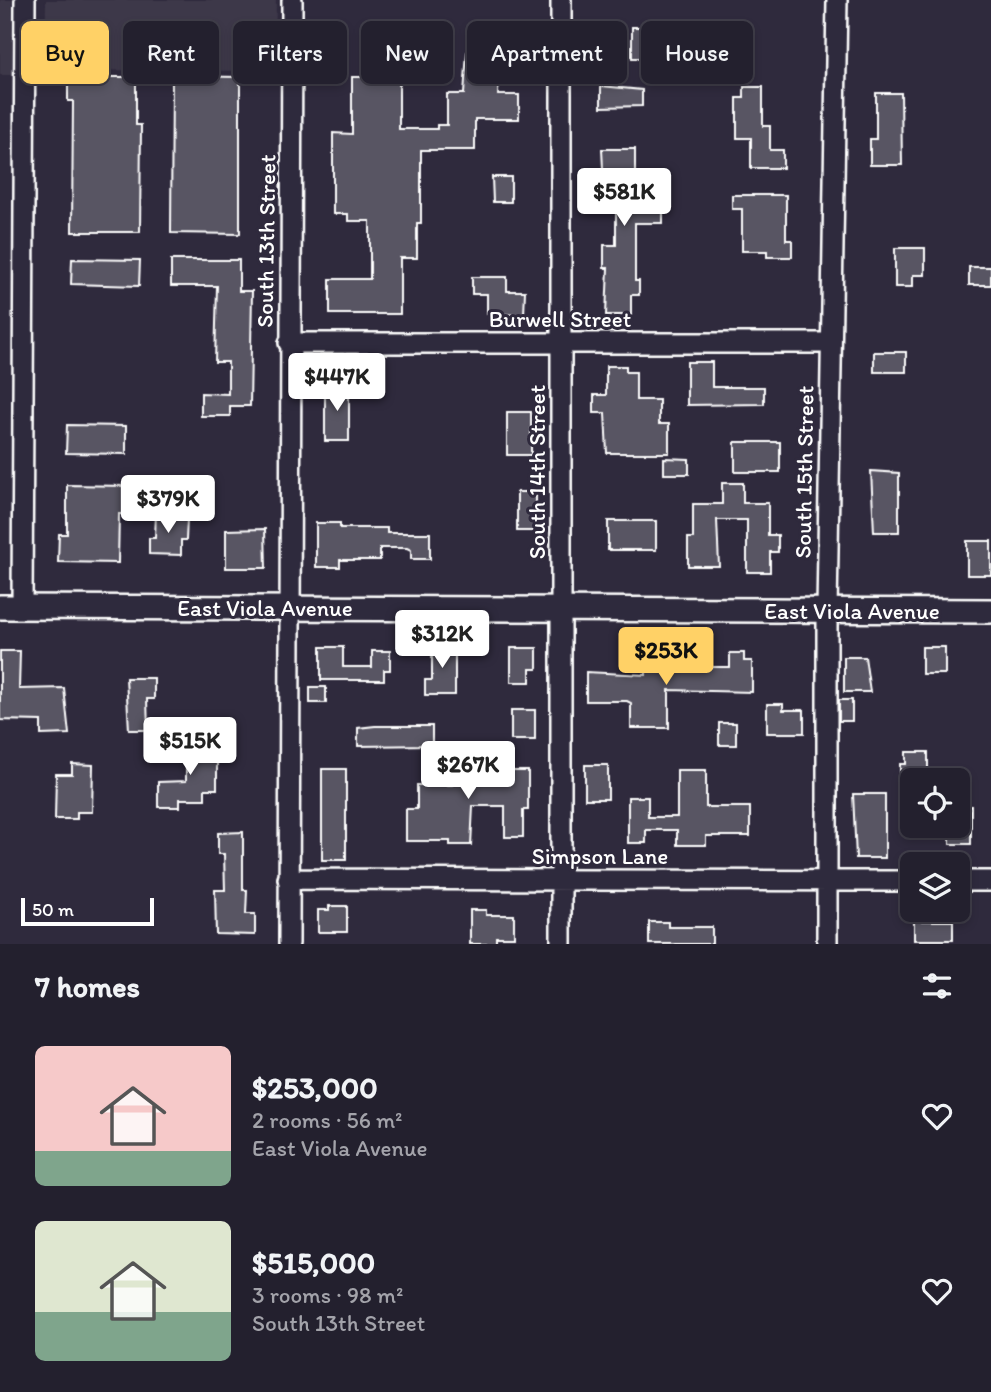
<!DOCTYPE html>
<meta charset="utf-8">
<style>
:root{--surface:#23202e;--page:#2f2d3a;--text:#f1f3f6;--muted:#a3a3aa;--line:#403e4a;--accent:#ffd166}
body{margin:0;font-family:Itim,sans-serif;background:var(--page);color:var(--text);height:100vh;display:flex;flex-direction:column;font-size:26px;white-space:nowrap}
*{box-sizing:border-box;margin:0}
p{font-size:23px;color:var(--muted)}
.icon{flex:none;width:38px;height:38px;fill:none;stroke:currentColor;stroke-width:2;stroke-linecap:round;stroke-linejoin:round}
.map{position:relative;height:944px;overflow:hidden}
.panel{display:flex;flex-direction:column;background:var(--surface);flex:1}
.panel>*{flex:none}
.top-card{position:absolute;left:21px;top:21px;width:950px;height:63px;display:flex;gap:14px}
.buttons{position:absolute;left:900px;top:768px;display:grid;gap:14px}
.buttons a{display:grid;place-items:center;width:70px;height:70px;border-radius:10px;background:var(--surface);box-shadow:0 4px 10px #0003,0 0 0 2px var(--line);font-size:35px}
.scale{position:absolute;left:21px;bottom:18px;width:133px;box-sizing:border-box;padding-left:7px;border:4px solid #fff;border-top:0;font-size:19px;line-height:24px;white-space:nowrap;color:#fff;-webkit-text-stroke:5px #2f2a3d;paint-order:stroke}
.price{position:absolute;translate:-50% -60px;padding:0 16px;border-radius:7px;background:#fff;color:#222;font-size:23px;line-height:46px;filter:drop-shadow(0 2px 4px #0008)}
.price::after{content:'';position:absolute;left:50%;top:42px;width:21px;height:16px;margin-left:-10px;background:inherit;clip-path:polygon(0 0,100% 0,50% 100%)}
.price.current{background:var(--accent);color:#111}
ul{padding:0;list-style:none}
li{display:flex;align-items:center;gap:21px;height:175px;padding:0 35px}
li span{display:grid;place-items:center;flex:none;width:196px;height:140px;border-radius:10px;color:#555}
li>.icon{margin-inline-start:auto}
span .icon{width:84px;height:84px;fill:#fffc;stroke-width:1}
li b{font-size:30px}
h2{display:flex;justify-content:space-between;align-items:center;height:84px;padding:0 35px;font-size:30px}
.tag{padding:0 24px;border-radius:10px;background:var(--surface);box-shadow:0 4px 10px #0003,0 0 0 2px var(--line);font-size:24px;line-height:63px}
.tag.current{background:var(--accent);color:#111}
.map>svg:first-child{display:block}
.built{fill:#3c3749}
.building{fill:#595564;stroke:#fff;stroke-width:2}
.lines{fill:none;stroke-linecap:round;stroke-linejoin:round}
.minor-casing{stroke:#fff;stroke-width:24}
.tertiary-casing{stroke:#fff;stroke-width:28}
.minor{stroke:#2f2a3d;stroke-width:19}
.tertiary{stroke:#2f2a3d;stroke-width:23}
.labels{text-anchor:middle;stroke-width:6;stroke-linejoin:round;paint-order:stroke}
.street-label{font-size:23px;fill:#fff;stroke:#2f2a3d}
</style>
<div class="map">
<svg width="991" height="944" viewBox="0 0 991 944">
<rect width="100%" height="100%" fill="#2f2a3d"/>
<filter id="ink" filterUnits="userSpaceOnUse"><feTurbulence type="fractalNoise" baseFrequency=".0143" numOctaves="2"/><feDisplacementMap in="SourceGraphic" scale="14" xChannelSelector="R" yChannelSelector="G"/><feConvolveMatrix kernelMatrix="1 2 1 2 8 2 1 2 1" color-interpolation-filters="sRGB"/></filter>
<g filter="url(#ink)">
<path class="built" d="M 0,0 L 12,0 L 12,75 L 0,75 Z
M 46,0 L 276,0 L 275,71 L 45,70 Z"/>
<path class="building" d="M 632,27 L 660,27 L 660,58 L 632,58 Z
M 476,28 L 500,28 L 498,95 L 519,95 L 519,119 L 475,119 L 475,150 L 421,150 L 421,223 L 417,223 L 417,258 L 400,258 L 400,314 L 330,314 L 330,279 L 370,279 L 370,221 L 348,221 L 348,214 L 333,214 L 333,133 L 352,134 L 352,77 L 399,77 L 399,129 L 437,129 L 437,125 L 447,125 L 447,94 L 464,94 L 467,52 L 476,52 Z
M 684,53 L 707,53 L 707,73 L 684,73 Z
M 172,76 L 240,77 L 240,234 L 171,233 Z
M 68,77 L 136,77 L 136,125 L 141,125 L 140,232 L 72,232 L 73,101 L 68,101 Z
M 601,86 L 642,90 L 642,106 L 601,107 Z
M 744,87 L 763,87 L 763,126 L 770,126 L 770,150 L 783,150 L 783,168 L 751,168 L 751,138 L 737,138 L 737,98 L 744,98 Z
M 876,93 L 901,93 L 902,165 L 870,165 L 870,139 L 876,139 Z
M 602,149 L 635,149 L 635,205 L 663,205 L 663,223 L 635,223 L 635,281 L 639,281 L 639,295 L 631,295 L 631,315 L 606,315 L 608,268 L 604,268 L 604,245 L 616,245 L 616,208 L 605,208 Z
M 492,177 L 511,177 L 511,202 L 493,202 Z
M 732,195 L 786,195 L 786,240 L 792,240 L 792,257 L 767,257 L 767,251 L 742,251 L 742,209 L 732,209 Z
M 895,248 L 925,248 L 925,275 L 913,275 L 913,287 L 895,287 Z
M 72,259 L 140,260 L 139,286 L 71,284 Z
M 171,260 L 239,260 L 239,291 L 252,291 L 250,406 L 230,406 L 230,416 L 201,416 L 201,393 L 228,394 L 228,362 L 215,362 L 217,286 L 171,286 Z
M 969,267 L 991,267 L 991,285 L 969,285 Z
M 472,277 L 507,277 L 507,291 L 525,291 L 524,315 L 487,314 L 487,294 L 472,294 Z
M 874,352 L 906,352 L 906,372 L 874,372 Z
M 687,362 L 712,362 L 712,387 L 764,387 L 764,404 L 687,405 Z
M 606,366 L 626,366 L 626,372 L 636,372 L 636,400 L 659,400 L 659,424 L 669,424 L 669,453 L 607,453 L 605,413 L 594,413 L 594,395 L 606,395 Z
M 325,385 L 349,385 L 349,441 L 325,441 Z
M 507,412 L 531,412 L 531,455 L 507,455 Z
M 67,425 L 126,426 L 126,454 L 66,453 Z
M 735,442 L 780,442 L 780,472 L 735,472 Z
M 664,458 L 689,459 L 689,474 L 664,474 Z
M 871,471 L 899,473 L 899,532 L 874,532 Z
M 722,483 L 743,483 L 743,503 L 768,503 L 768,535 L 778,535 L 778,552 L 770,552 L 770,572 L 747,572 L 747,520 L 717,520 L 719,566 L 688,566 L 688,538 L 693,538 L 693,504 L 722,504 Z
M 67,485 L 126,486 L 126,514 L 119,514 L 118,563 L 58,562 L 59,534 L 67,534 Z
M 517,492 L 536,492 L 536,531 L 517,531 Z
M 156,513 L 173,513 L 173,518 L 187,519 L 186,540 L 181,540 L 181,555 L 149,554 L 149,538 L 155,538 Z
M 608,521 L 656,521 L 656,550 L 608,550 Z
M 316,523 L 340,523 L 340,528 L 387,528 L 387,533 L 430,533 L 430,559 L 411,559 L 411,550 L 407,548 L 380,548 L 380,560 L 340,560 L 340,567 L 316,567 Z
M 265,529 L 266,568 L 226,568 L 226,530 Z
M 967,541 L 991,541 L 991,575 L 967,575 Z
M 432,643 L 455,643 L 455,695 L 425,695 L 425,680 L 432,680 Z
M 321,647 L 343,647 L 343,667 L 372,667 L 372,651 L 390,651 L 390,670 L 384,670 L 384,680 L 321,680 Z
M 922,647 L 945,647 L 945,674 L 922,674 Z
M 511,648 L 537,648 L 537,669 L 530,669 L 530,682 L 511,682 Z
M 654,650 L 669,650 L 669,667 L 730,667 L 730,653 L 744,653 L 744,661 L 752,661 L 752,692 L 669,690 L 669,728 L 631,728 L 631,703 L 627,701 L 586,701 L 586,672 L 646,675 L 646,669 L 654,669 Z
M 0,651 L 20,651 L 19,689 L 64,688 L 69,734 L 41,735 L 41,721 L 0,720 Z
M 844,657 L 865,657 L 870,692 L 844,692 Z
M 126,678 L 154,678 L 154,699 L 147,699 L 148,730 L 129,730 Z
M 310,687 L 326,687 L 326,703 L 310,703 Z
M 839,700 L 852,700 L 852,721 L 839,721 Z
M 767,704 L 783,704 L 783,710 L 804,710 L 804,733 L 767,733 Z
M 511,710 L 535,710 L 535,740 L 511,740 Z
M 719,723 L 736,723 L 736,745 L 719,745 Z
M 375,726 L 432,726 L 432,745 L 358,746 L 358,728 Z
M 186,732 L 201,732 L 201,761 L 217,761 L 217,789 L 205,789 L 205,799 L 180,799 L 180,807 L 158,807 L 158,782 L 186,781 Z
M 452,750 L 491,752 L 491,771 L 528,771 L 528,810 L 523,810 L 523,837 L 505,837 L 505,806 L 473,806 L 471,845 L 450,845 L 450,841 L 406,841 L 406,809 L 417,809 L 417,785 L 452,785 Z
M 906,752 L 928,752 L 928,780 L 900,780 L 900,764 L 906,764 Z
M 72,764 L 93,765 L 92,812 L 77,812 L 77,819 L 55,819 L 56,774 L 72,774 Z
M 585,765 L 608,765 L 608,799 L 585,799 Z
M 322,769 L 346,769 L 346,860 L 322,860 Z
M 677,770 L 706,770 L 706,807 L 750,807 L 750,836 L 706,836 L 706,845 L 677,845 L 677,830 L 646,830 L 646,843 L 628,843 L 628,797 L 648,797 L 648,817 L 677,817 Z
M 853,794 L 885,794 L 885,858 L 856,858 Z
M 957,806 L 971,806 L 971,844 L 950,844 L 950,826 L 957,826 Z
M 243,832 L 243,890 L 247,890 L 246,914 L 255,914 L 255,935 L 216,934 L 215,890 L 225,890 L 224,854 L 218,854 L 218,833 Z
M 329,906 L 347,906 L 347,932 L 318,932 L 318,910 L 329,910 Z
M 470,910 L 486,910 L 486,915 L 514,915 L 514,937 L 496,937 L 496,944 L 470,944 Z
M 914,921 L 953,921 L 953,940 L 914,940 Z
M 649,922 L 668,922 L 668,927 L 712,927 L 712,944 L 649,944 Z"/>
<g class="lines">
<g class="minor-casing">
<path id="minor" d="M 561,0 L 561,944
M 289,343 L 830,343
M 22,607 L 25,0
M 288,879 L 912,881
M 957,881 L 991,881
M 289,944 L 292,0
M 827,944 L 827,611 L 837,0"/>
</g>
<g class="tertiary-casing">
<path id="tertiary" d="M 0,607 L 991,611"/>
</g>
<use href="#minor" class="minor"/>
<use href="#tertiary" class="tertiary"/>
</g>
</g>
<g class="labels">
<g class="street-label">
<text transform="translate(266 241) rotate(-89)" y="8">South 13th Street</text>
<text x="560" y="327">Burwell Street</text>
<text transform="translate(537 472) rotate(-90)" y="8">South 14th Street</text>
<text transform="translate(804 472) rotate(-89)" y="8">South 15th Street</text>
<text x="265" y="616">East Viola Avenue</text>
<text x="852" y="619">East Viola Avenue</text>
<text x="600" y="864">Simpson Lane</text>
</g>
</g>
</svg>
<div class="buttons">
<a><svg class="icon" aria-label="locate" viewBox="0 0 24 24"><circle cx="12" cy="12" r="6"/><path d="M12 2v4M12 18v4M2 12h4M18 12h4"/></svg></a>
<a><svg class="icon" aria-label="layers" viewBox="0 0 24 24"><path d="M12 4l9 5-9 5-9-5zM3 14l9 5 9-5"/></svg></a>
</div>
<div class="scale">50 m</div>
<b class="price" style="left:624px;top:228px">$581K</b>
<b class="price" style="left:337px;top:413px">$447K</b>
<b class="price" style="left:168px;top:535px">$379K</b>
<b class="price" style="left:442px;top:670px">$312K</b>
<b class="price current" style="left:666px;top:687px">$253K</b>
<b class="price" style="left:190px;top:777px">$515K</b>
<b class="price" style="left:468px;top:801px">$267K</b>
<div class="top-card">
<a class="tag current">Buy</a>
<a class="tag">Rent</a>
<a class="tag">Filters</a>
<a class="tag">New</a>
<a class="tag">Apartment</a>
<a class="tag">House</a>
</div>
</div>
<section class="panel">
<h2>7 homes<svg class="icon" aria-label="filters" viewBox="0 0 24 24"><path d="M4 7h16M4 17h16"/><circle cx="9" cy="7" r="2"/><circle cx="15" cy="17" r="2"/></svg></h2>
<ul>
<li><span style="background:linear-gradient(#f6c9c9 75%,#7fa58c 0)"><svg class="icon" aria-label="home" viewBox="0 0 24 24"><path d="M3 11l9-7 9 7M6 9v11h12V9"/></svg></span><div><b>$253,000</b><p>2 rooms · 56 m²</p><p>East Viola Avenue</p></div><svg class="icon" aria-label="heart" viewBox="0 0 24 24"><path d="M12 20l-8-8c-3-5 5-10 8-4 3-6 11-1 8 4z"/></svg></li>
<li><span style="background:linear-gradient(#dfe7d0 65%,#7fa58c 0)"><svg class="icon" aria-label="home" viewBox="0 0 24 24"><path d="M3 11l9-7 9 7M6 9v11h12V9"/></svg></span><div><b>$515,000</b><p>3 rooms · 98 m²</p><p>South 13th Street</p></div><svg class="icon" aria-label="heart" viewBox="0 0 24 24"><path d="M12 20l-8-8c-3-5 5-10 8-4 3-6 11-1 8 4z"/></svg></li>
</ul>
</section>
